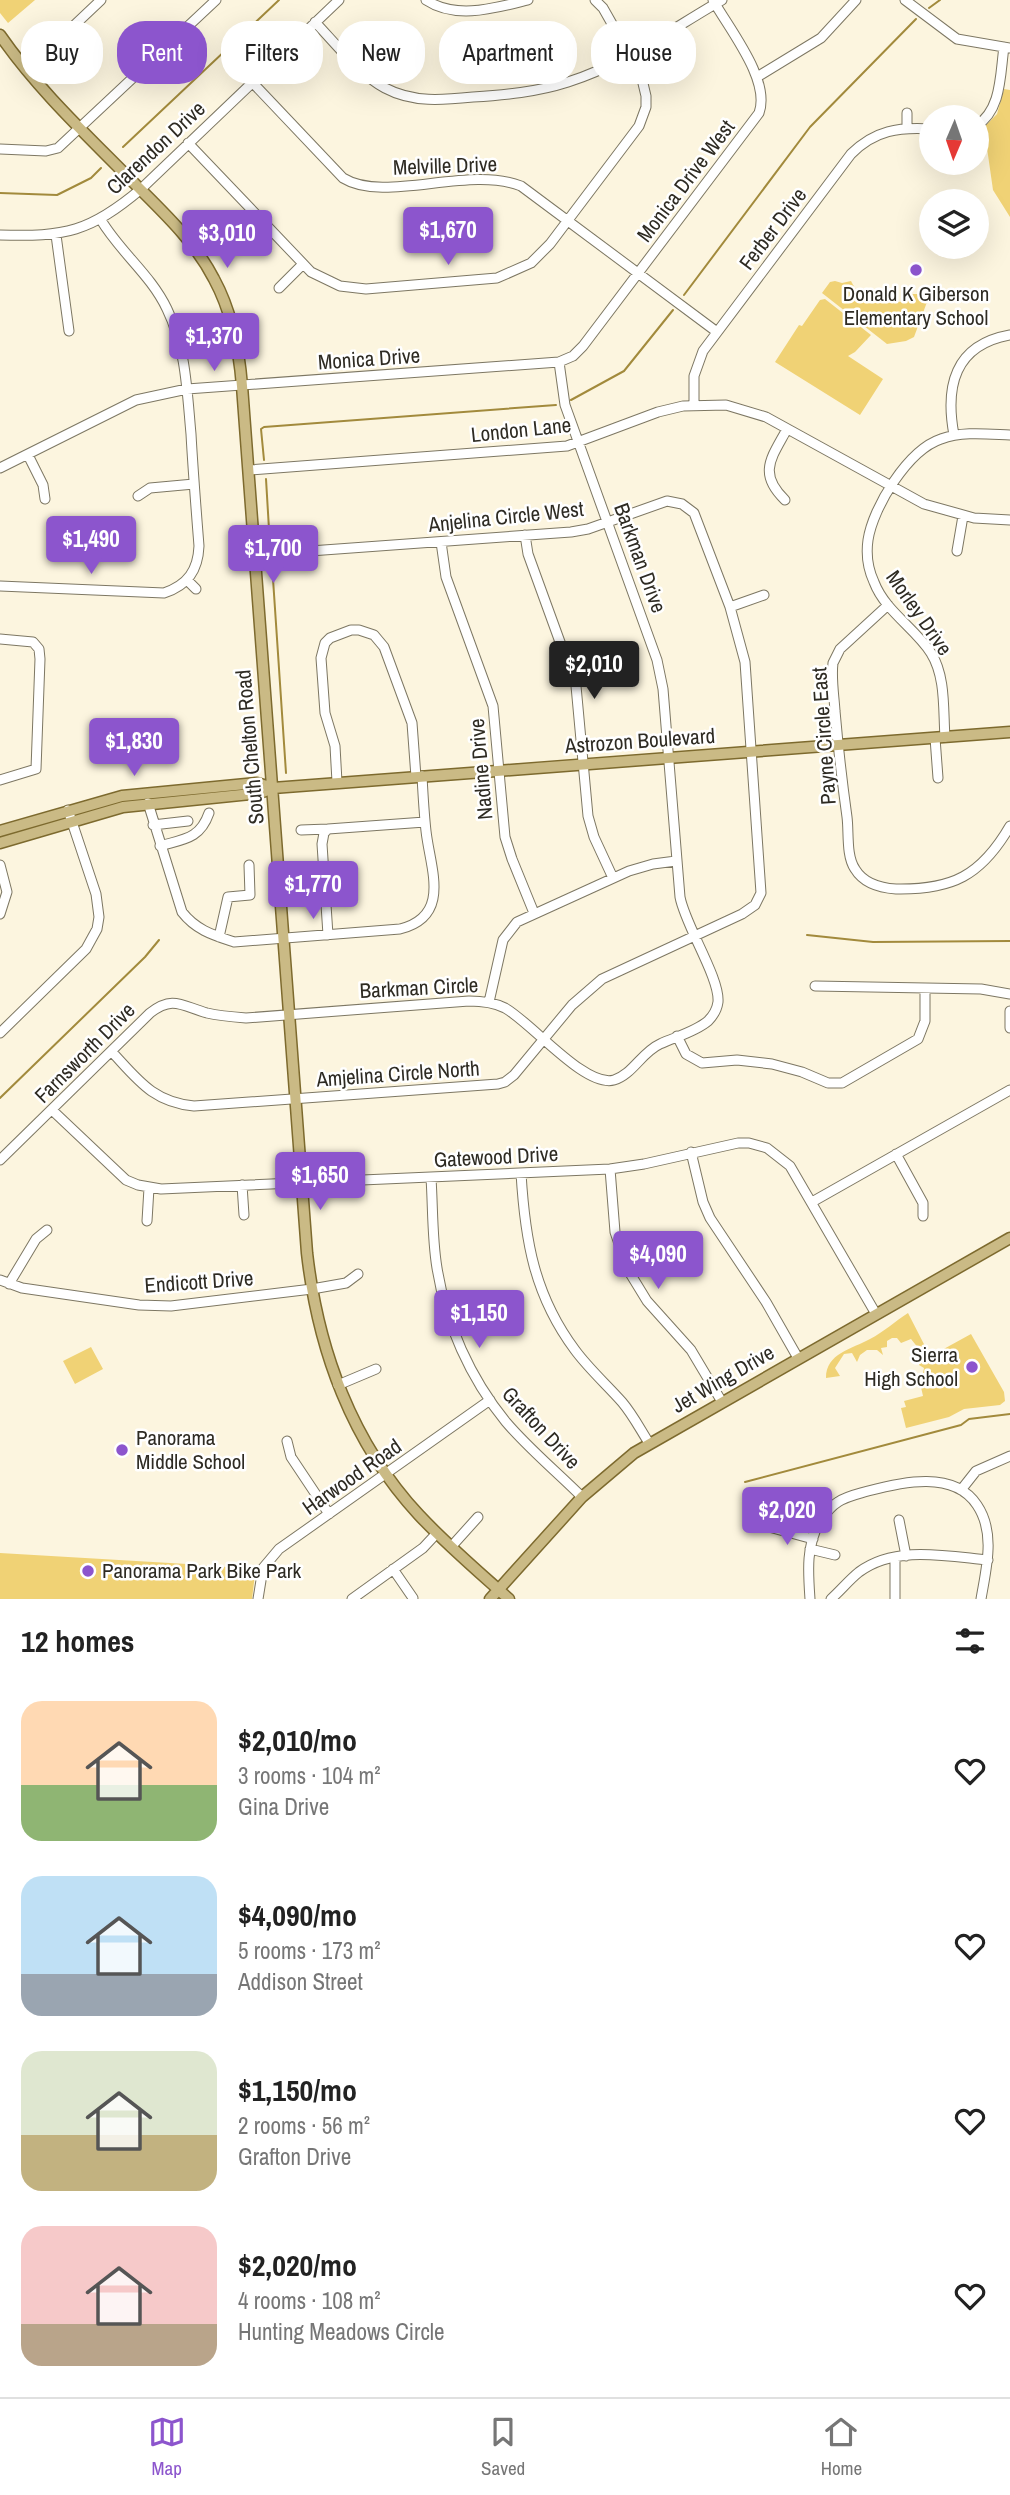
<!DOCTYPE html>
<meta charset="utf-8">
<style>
:root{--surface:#fff;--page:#f2f2f2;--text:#222;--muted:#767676;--line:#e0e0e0;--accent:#8c55cd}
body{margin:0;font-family:"Archivo Narrow",sans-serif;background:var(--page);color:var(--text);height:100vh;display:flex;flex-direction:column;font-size:26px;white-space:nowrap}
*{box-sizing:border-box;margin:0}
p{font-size:23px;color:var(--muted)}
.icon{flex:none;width:38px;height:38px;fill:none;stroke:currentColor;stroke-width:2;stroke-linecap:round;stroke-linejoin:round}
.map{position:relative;height:1599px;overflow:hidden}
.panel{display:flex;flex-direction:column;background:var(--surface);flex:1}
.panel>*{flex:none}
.guide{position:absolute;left:21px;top:21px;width:970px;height:63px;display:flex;gap:14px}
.needle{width:46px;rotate:182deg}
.controls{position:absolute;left:919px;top:105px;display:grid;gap:14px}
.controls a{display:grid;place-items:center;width:70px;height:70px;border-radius:50%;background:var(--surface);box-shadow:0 7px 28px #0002;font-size:35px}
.price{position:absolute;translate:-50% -60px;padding:0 16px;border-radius:7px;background:var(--accent);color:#fff;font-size:23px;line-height:46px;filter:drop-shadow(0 2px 4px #0008)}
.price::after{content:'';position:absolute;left:50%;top:42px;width:21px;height:16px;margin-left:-10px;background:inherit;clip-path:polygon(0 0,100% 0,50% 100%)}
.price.current{background:#222;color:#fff}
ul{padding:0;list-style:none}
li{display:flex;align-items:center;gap:21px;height:175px;padding:0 21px}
li span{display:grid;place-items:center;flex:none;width:196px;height:140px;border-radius:21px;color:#555}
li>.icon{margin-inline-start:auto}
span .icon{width:84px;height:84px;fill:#fffc;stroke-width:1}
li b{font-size:30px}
h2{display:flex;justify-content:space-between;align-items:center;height:84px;padding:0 21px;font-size:30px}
.pill{padding:0 24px;border-radius:28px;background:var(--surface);box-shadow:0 7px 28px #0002;font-size:24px;line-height:63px}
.pill.current{background:var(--accent);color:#fff}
.menu{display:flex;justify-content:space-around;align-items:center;height:98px;border-top:2px solid var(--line);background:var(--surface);font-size:19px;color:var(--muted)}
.menu a{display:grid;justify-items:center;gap:4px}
.menu .current{color:var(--accent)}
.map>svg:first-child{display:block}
.green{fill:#f0d275}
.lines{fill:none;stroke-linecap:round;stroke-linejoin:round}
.stream{stroke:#a28a3c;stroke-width:2}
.minor-casing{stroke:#7d7763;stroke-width:11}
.major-casing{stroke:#7d6a2e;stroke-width:13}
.minor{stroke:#fff;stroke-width:9}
.major{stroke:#caba85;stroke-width:10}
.poi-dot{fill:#8c55cd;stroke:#fff;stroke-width:2.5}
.labels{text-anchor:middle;stroke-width:5;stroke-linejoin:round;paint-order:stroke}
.street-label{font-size:21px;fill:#2e2b23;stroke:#fff}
.poi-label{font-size:21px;fill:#2e2b23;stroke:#fff;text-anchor:start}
</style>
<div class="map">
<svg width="1010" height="1599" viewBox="0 0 1010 1599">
<rect width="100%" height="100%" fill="#fcf5df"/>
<path class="green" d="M 0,0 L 35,0 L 8,23 L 0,13 Z
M 1004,89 L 1010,90 L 1010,217 L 993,190 L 984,127 L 997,114 Z
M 835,281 L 842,283 L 851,281 C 861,303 881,301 903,302 L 903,294 L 920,294 L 920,300 L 927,302 L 914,337 L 906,341 L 887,344 L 822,293 L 830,282 Z
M 825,299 L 871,335 L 855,352 L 848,356 L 883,379 L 860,415 L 775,362 L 799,325 L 802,326 L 820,300 Z
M 908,1313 L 928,1352 L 923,1354 L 911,1339 L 901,1343 L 897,1338 L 892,1338 L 887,1341 L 887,1347 L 881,1348 L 883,1355 L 877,1350 L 867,1350 L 860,1355 L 857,1362 L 852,1353 L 844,1354 L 835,1368 L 840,1376 L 826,1378 C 826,1353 852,1349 870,1339 C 884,1332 895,1321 908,1313 Z
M 971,1334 L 1004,1392 L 1005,1401 L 1000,1405 L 964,1409 L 949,1417 L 906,1428 L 901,1408 L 906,1407 L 904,1401 L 923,1396 L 918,1374 L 923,1373 L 924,1368 L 919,1365 L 919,1360 L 931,1356 Z
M 91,1347 L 103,1369 L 75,1384 L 63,1361 Z
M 0,1553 L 221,1566 L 255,1574 L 252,1599 L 0,1599 Z"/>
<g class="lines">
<path class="stream" d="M 929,8 L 940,0
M 123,147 L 279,0
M 0,193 L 57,195 L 91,178 L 101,168
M 684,295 L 810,127 L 916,19
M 571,400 L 624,371 L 673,310
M 264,460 L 261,429 L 264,427 L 556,405
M 266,479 L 270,546
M 272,564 L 286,773
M 807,935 L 873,942 L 1010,941
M 0,1098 L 145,957 L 159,940
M 745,1482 L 961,1425 L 969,1419 L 1010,1414"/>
<g class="minor-casing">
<path id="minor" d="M 426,0 C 456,20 495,8 528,0
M 905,0 L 957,39 L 1010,48
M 315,22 C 335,43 360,75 385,88 C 413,103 443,100 473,97 C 505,95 537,92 568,82 C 623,65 673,28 722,0
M 27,70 L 101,0
M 757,77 L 821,38 L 856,0
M 252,82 L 343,178 C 385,204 468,165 521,186 L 717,332
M 907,113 L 907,128
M 976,126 C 1002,110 1000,74 1004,47
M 188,143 L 311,272 L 340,286 L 366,289 L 497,278 L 531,263 L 550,244 L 639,126 L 646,107 L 646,96 L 641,75 L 603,8 L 595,0
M 0,149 L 46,151 L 58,148 L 216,0
M 0,235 C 65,237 90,232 141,189 L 339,0
M 56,235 L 69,331
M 279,288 L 302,265
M 694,405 L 694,376 L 703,351 L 851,154 C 875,130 899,127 931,129
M 954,435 C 945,387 954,345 1010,335
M 28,455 L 43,485 L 45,499
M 0,468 L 136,400 L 187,389 L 559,362 L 573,356 L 583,346 L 759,113 C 771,80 729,29 713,0
M 249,470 L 567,446 L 658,412 L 683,406 L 726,405 L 766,417 L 924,504 L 974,518 L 1010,520
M 138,496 L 150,488 L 194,484
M 785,500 C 757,473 772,457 787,429
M 525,535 L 528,554 L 576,686 L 588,816 L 594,837 L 613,878
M 441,542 L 446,577 L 493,706 L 505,837 L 512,859 L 534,913
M 957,551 L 963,516
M 187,580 L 196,589
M 0,586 L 164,593 C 188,585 198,570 199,546 C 196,508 193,471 191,434 C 187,391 186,348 167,309 C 151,275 120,252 101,220
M 888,605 L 840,649 L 833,663 C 831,678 834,695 835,711 C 838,746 842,781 847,817 C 849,832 846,856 855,869 C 864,884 880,888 896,889 C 952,890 981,876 1010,826
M 730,607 L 764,595
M 0,639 L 33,642 L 39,649 L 40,659 L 36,769 L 0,780
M 945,737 C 943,710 946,677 931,653 C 915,628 885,611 874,582 C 868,569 866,554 868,540 C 873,507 908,450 941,439 C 962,431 987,434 1010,435
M 935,738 L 938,778
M 337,782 L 335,746 L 325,713 L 321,658 L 325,643 L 330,638 L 351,630 L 359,630 L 374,635 L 384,647 L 412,723 L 416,777
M 148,803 L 182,912 C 196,930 213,935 234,942 L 400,929 C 452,916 430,868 426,831 C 424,813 423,795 422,776
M 153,825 L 188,821
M 301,830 L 328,829
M 160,846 C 184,839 200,839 209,813
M 0,865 L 7,892 L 0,914
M 328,935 L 322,844 L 324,833 L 328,829 L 425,822
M 219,937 L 228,897 L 250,895 L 249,865
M 815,986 L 981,989 L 1010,994
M 489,1002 L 503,940 L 517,922 L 629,871 L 653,864 L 676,861
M 1010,1011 L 1010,1028
M 0,1033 L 86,949 L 97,929 L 99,917 L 96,894 L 68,810
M 677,1036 L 686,1054 L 702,1063 L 737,1060 L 772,1064 L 802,1072 L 828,1083 L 842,1083 L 918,1039 L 925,1021 L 925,989
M 112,1052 C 138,1080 153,1102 194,1106 L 498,1084 L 505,1082 L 514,1075 L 572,1005 L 602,979 L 742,914 L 755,905 L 761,893 L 745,662 L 730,607 L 694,513 L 682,504 L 667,501 L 588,529 L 571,532 L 255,555
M 52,1110 L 126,1180 L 138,1185 L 161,1189 L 610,1169 L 644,1164 L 738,1143 L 749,1143 L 767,1148 L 790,1166 L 876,1314
M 691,1152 L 703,1202 L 710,1218 L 766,1302 L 798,1358
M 896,1154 L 923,1203 L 923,1216
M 0,1160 L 150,1013 C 173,995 182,1006 207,1013 C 220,1016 233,1017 246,1018 L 469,1001 C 482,1001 493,1002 505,1008 C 532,1023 585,1088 614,1080 C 632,1075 642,1052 660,1044 C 675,1037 695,1032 708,1021 C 713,1016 717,1009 718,1002 C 720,978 685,925 680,897 L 663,689 L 657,660 L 565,405 L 559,362
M 610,1169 L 615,1232 L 628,1270 L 647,1301 L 691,1350 L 722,1402
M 521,1173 C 525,1240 534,1295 575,1350 C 589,1369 607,1385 622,1402 C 633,1415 640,1429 649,1443
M 431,1178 C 433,1208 432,1238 437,1268 C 446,1324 470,1378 506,1422 C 529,1449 557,1472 582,1497
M 242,1185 L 244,1215
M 812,1202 L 1010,1090
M 147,1221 L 149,1188
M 0,1280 L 22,1288 L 139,1305 L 171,1306 L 312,1289 L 346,1283 L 358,1274
M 9,1284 L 36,1239 L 47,1230
M 338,1385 L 376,1369
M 287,1441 L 291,1457 L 329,1514
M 961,1490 L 976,1471 L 1010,1456
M 899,1520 L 906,1556
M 769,1527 L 813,1539
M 451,1547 L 478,1517
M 810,1549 L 835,1555
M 895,1558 L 895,1599
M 393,1569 L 413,1598
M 258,1599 L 263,1568 L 279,1549 L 490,1400
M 352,1599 L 423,1548 L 437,1533
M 810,1599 C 808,1571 806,1546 820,1521 C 825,1514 831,1506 838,1502 C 847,1496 858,1494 868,1491 C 902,1482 954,1470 977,1505 C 996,1533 986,1569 981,1599
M 831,1599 C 841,1590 849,1580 859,1572 C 895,1545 946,1556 988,1560"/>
</g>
<g class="major-casing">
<path id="major" d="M 0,35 C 38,90 89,137 136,185 C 165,214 195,242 214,279 C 232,312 239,348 242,386 L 307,1253 C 318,1350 352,1443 419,1515 C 447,1545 479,1572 509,1599
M 0,831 L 122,796 L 257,783 L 273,788
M 0,843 L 123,807 L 260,793 L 273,788 L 1010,732
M 490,1599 L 582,1497 L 634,1453 L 1010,1238"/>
</g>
<use href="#minor" class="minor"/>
<use href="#major" class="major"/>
</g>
<g class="poi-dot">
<circle cx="916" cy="270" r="7"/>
<circle cx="972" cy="1367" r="7"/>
<circle cx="122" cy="1450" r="7"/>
<circle cx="88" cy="1571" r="7"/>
</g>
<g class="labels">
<g class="street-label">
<text transform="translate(156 148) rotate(-43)" y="7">Clarendon Drive</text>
<text transform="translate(445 166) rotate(-2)" y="7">Melville Drive</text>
<text transform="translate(686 181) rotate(-53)" y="7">Monica Drive West</text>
<text transform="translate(773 229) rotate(-53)" y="7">Ferber Drive</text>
<text transform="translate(369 359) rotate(-4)" y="7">Monica Drive</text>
<text transform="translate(521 430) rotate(-6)" y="7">London Lane</text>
<text transform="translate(506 517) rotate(-6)" y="7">Anjelina Circle West</text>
<text transform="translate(640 558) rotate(70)" y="7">Barkman Drive</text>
<text transform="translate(919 613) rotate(55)" y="7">Morley Drive</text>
<text transform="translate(824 736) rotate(-94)" y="7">Payne Circle East</text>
<text transform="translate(640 741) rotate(-4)" y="7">Astrozon Boulevard</text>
<text transform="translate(250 747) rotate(-95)" y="7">South Chelton Road</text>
<text transform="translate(481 769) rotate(-95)" y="7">Nadine Drive</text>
<text transform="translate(419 988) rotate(-3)" y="7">Barkman Circle</text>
<text transform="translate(85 1053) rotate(-45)" y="7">Farnsworth Drive</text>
<text transform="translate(398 1074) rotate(-4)" y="7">Amjelina Circle North</text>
<text transform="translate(496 1157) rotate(-3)" y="7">Gatewood Drive</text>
<text transform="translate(199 1282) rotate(-4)" y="7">Endicott Drive</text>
<text transform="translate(723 1379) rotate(-30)" y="7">Jet Wing Drive</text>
<text transform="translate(541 1428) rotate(47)" y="7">Grafton Drive</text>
<text transform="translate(352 1477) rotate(-35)" y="7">Harwood Road</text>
</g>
<g class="poi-label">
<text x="916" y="301" text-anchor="middle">Donald K Giberson<tspan x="916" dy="24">Elementary School</tspan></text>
<text x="958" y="1362" text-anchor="end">Sierra<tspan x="958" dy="24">High School</tspan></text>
<text x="136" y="1445">Panorama<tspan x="136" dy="24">Middle School</tspan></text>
<text x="102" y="1578">Panorama Park Bike Park</text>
</g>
</g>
</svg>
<div class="controls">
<a><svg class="needle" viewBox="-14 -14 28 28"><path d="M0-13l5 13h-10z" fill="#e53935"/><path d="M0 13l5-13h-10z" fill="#767676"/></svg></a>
<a><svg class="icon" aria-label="layers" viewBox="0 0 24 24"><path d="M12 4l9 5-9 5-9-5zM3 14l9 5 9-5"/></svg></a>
</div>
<b class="price" style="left:448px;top:267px">$1,670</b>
<b class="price" style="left:227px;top:270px">$3,010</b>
<b class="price" style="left:214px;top:373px">$1,370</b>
<b class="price" style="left:91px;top:576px">$1,490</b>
<b class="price" style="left:273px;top:585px">$1,700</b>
<b class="price current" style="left:594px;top:701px">$2,010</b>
<b class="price" style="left:134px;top:778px">$1,830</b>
<b class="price" style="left:313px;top:921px">$1,770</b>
<b class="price" style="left:320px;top:1212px">$1,650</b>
<b class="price" style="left:658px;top:1291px">$4,090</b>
<b class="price" style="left:479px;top:1350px">$1,150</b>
<b class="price" style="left:787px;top:1547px">$2,020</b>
<div class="guide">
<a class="pill">Buy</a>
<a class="pill current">Rent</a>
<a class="pill">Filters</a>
<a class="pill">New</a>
<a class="pill">Apartment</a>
<a class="pill">House</a>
</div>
</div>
<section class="panel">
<h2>12 homes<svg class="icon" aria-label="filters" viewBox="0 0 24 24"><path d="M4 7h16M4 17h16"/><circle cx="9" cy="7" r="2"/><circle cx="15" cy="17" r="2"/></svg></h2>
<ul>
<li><span style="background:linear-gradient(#ffd9b3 60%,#8fb573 0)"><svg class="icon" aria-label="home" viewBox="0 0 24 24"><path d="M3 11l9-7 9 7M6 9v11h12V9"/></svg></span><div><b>$2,010/mo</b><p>3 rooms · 104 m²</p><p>Gina Drive</p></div><svg class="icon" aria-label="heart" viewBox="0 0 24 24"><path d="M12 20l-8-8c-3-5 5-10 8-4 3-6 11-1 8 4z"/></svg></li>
<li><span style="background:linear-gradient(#bfe0f5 70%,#9aa5b1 0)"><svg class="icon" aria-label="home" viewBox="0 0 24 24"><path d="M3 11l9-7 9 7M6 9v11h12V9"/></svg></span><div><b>$4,090/mo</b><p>5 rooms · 173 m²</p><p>Addison Street</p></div><svg class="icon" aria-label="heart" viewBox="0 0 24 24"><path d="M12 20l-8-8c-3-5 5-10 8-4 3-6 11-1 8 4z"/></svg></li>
<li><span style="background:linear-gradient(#dfe7d0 60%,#c2b280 0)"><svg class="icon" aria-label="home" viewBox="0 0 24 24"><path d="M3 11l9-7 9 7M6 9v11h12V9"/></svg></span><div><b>$1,150/mo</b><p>2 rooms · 56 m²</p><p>Grafton Drive</p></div><svg class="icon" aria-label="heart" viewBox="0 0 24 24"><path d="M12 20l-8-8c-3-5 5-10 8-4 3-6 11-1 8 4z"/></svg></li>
<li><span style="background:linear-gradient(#f6c9c9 70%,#b9a48a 0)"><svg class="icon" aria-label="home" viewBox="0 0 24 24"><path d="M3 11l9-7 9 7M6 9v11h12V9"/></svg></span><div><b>$2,020/mo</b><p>4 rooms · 108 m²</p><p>Hunting Meadows Circle</p></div><svg class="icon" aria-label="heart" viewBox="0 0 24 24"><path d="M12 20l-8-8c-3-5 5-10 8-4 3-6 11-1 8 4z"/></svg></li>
</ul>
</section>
<nav class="menu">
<a class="current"><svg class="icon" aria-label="map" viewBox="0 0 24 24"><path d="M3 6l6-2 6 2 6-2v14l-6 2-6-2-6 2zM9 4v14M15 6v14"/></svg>Map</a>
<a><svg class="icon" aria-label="saved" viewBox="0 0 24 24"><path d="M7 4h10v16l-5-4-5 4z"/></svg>Saved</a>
<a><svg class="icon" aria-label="home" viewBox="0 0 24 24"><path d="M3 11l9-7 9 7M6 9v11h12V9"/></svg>Home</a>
</nav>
